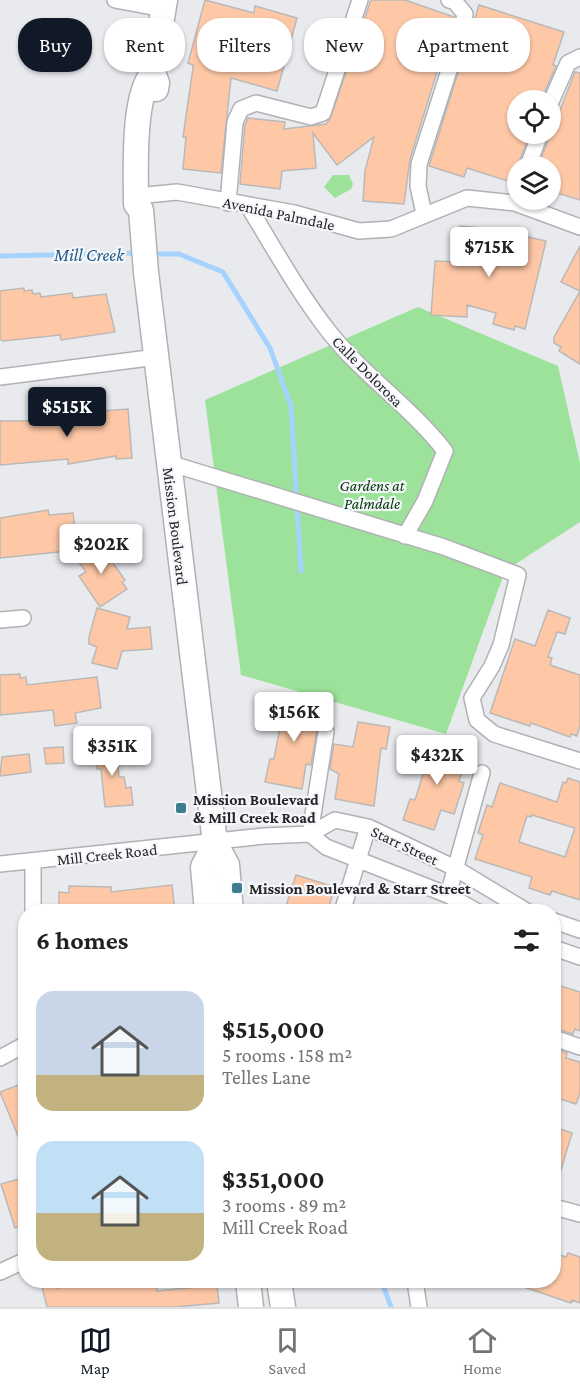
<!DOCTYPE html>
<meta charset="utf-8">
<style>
:root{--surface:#fff;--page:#f2f2f2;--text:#202124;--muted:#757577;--line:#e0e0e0;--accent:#111827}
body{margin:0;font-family:"Crimson Pro",serif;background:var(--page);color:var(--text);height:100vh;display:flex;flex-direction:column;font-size:22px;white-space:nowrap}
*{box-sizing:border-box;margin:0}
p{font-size:20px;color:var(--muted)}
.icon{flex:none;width:33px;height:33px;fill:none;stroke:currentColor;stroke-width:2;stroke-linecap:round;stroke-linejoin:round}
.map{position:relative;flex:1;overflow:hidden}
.drawer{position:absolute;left:18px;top:904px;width:543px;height:384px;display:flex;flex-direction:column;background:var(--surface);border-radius:24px;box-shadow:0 2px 4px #0004}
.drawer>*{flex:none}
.hud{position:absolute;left:18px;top:18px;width:544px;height:54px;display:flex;gap:12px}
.tools{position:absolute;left:507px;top:90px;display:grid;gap:12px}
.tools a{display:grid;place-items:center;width:54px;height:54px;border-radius:50%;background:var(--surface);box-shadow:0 2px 4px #0004;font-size:30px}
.price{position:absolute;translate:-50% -51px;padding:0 14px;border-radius:6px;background:#fff;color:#222;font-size:20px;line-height:39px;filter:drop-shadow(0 2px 3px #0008)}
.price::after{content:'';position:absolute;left:50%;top:36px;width:18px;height:14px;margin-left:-9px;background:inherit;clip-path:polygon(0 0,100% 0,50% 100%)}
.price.current{background:var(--accent);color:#fff}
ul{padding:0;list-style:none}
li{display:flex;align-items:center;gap:18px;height:150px;padding:0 18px}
li span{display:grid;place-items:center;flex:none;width:168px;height:120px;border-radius:18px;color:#555}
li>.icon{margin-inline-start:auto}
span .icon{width:72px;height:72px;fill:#fffc;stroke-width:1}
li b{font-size:26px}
h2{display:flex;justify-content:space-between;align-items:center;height:72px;padding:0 18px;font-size:26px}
.pill{padding:0 21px;border-radius:24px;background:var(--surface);box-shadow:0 2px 4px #0004;font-size:21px;line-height:54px}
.pill.current{background:var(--accent);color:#fff}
.menu{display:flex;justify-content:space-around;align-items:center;height:84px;border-top:2px solid var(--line);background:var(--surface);font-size:16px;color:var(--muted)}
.menu a{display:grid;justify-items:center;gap:3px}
.menu .current{color:var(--accent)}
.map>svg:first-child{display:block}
.green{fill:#9ce29a}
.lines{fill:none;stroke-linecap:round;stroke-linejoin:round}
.stream{stroke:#a6d3fe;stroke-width:5}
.building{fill:#fec8a7;stroke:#bcb8b6;stroke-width:1.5;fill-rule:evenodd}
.minor-casing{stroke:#b0b1b5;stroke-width:18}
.primary-casing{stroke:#b0b1b5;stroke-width:27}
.minor{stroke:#fff;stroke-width:15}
.primary{stroke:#fff;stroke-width:24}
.poi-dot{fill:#3c7e90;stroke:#f5f7fb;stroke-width:2}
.labels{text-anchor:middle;stroke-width:4.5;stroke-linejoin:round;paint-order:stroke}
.street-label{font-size:16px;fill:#252527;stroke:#f5f7fb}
.park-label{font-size:16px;font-style:italic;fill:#013806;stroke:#f5f7fb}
.poi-label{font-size:16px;font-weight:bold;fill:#252527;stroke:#f5f7fb;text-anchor:start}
.water-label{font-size:18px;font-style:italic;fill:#215886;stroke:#f5f7fb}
</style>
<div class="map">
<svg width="580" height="1307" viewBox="0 0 580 1307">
<rect width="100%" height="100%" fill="#e8eaee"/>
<path class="green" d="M 333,175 L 349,175 L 353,184 L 351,189 L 335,198 L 324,187 Z
M 418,307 L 558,366 L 580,463 L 580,522 L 505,571 L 446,734 L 241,675 L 205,400 Z"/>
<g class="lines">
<path class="stream" d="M 151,254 L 179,254 L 223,272 L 270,348 L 291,406 L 301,571
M 0,256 L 139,253
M 382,1282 L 391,1307"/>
</g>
<path class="building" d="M 205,0 L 254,13 L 255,6 L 297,18 L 277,91 L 231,78 L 221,173 L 183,169 L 186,137 L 183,137 L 193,68 L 193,65 L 188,63 Z
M 371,0 L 405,0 L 454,17 L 410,159 L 404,204 L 363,201 L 365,171 L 374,137 L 337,165 L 313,133 L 316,168 L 282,171 L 280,189 L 240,184 L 245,125 L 248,118 L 285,122 L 284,129 L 326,124 L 330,119 Z
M 479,5 L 564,32 L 553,65 L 556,66 L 541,100 L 518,100 L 518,134 L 530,134 L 511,182 L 467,168 L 464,177 L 429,166 Z
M 575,72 L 580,73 L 580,200 L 550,191 L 550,166 L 538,166 Z
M 460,226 L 481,228 L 481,234 L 522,242 L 523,236 L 546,241 L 525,329 L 515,326 L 514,330 L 493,324 L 496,313 L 467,305 L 467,317 L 431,315 L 435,261 L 457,262 Z
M 580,246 L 580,364 L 559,351 L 561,347 L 554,343 L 554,337 L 580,291 L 561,282 Z
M 24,288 L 24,291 L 32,290 L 33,294 L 40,293 L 41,297 L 72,293 L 73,298 L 106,294 L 115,332 L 61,340 L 60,335 L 3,341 L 0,339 L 0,291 Z
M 128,409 L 132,458 L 116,459 L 116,456 L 68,464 L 68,459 L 0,465 L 0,421 L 25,421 L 61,418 L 61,414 Z
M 48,510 L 49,515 L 73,513 L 77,550 L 0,558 L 0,518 Z
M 139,536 L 141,558 L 126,559 L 123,537 Z
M 99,543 L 125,580 L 122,582 L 127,589 L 100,607 L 79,576 L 86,572 L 76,558 Z
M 97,608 L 130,617 L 127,629 L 150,627 L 152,649 L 122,651 L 117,669 L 92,663 L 97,647 L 89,644 L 89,637 Z
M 548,610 L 570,618 L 565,634 L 557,632 L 548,657 L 552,658 L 550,665 L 580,675 L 580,725 L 577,736 L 571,734 L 570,737 L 531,723 L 530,726 L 490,713 L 515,639 L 535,646 Z
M 20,674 L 20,678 L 26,677 L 27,685 L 97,677 L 101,708 L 75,713 L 77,723 L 55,726 L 53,710 L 0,715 L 0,675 Z
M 281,698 L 321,705 L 311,765 L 306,764 L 302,789 L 265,782 L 270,759 L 274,759 L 280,727 L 276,726 Z
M 358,722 L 390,727 L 386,749 L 381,748 L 374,806 L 335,799 L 339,774 L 330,769 L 334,744 L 353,747 Z
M 116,742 L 119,777 L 124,777 L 126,788 L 131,787 L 133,805 L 105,807 L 101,769 L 97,769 L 95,751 L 99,751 L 98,744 Z
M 429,742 L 468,754 L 459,781 L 464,783 L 454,814 L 441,810 L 434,830 L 403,820 L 410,799 L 415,800 L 425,768 L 421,767 Z
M 63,747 L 64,763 L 46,764 L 44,748 Z
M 29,754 L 31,772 L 0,776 L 2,757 Z
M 568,778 L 580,782 L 580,900 L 552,891 L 550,895 L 529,888 L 532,877 L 475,859 L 483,835 L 478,833 L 487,805 L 492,807 L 500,783 L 557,802 L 563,782 L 566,783 ZM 532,815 L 575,828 L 565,857 L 519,842 L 527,816 L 531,817 Z
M 296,875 L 335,887 L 327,912 L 284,912 Z
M 172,885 L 175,912 L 59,912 L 59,892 L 69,893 L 69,886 L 111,887 L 111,892 Z
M 554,984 L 580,992 L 580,1031 L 575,1029 L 573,1034 L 554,1028 Z
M 554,1048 L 567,1053 L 566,1058 L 580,1062 L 580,1093 L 576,1104 L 554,1097 Z
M 26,1082 L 26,1153 L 25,1153 L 0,1092 Z
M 554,1127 L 572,1133 L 557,1183 L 554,1183 Z
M 26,1177 L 26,1224 L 15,1228 L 1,1184 Z
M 554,1253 L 566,1257 L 568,1253 L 580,1257 L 580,1303 L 572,1300 L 571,1303 L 515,1284 L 516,1281 L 554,1281 Z
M 89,1281 L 125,1281 L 126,1284 L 156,1281 L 157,1291 L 217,1285 L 219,1303 L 176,1307 L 47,1307 L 42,1287 L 56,1283 L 57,1288 Z"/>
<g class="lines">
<g class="minor-casing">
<path id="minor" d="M 115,0 L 163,9
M 550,104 L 568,63 L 580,57
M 528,166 L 540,134
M 147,195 L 177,192 L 294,213 L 359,231 L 391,229 L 467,198 L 515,203 L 580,227
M 228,203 L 235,122 L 241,109 L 256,103 L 311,117 L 323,113 L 360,0
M 248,206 C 274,248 299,294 330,333 C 364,376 411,407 445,451 L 425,501 L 405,536
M 424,214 L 418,186 L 419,164 L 461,33 L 465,14 L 455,2 L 449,0
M 0,377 L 157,357
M 169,463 L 444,547 L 518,575 L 501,645 L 492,666 L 472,698 L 477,720 L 494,734 L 580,761
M 0,620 L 23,618
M 310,834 L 326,847 L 448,895 L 478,912
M 310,834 L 326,732
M 33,861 L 33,912
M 0,864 L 264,836 L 310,834 L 335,820 L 368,827 L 455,868 L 528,912
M 448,895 L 482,773
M 342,912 L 368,827
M 554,921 L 580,930
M 554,948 L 580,957
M 554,1038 L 580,1047
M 0,1058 L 26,1044
M 554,1207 L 580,1214
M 0,1272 L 26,1260
M 415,1281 L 419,1307"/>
</g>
<g class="primary-casing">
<path id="primary" d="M 153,73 C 132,95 136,173 136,204 L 141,210 L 146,272 L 215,843 L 227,865 L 231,912
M 156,89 L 157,83 L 153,73 L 165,0
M 207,912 L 203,867 L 215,843
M 248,1281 L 251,1307
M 279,1281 L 283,1307"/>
</g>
<use href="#minor" class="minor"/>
<use href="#primary" class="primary"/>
</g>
<g class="poi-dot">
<rect x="175" y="802" width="12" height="12" rx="3"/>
<rect x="231" y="882" width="12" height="12" rx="3"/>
</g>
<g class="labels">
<g class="street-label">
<text transform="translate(279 213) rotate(12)" y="6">Avenida Palmdale</text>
<text transform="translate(368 371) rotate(45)" y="6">Calle Dolorosa</text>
<text transform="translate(176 526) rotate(83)" y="6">Mission Boulevard</text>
<text transform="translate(405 845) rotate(25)" y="6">Starr Street</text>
<text transform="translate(107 854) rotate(-6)" y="6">Mill Creek Road</text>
</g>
<g class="park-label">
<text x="372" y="491">Gardens at<tspan x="372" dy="18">Palmdale</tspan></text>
</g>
<g class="poi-label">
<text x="193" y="805">Mission Boulevard<tspan x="193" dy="18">&amp; Mill Creek Road</tspan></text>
<text x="249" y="894">Mission Boulevard &amp; Starr Street</text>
</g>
<g class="water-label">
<text x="89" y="261">Mill Creek</text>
</g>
</g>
</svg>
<div class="tools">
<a><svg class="icon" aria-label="locate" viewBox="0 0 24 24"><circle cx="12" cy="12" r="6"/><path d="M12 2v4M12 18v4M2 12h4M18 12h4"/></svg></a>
<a><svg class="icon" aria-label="layers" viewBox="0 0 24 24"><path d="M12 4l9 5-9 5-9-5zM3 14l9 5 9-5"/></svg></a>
</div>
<b class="price" style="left:489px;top:278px">$715K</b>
<b class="price current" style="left:67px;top:438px">$515K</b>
<b class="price" style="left:101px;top:575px">$202K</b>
<b class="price" style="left:294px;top:743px">$156K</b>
<b class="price" style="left:112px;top:777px">$351K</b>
<b class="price" style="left:437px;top:786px">$432K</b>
<div class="hud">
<a class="pill current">Buy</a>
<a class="pill">Rent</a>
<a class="pill">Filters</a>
<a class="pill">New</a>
<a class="pill">Apartment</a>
</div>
<section class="drawer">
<h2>6 homes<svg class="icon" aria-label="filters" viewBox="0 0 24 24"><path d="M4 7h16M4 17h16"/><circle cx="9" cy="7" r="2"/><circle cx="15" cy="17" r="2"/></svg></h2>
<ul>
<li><span style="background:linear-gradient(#c9d6e8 70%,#c2b280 0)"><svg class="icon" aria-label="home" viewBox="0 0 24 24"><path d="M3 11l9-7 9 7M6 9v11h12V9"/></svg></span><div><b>$515,000</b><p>5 rooms · 158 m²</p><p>Telles Lane</p></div></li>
<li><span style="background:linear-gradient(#bfe0f5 60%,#c2b280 0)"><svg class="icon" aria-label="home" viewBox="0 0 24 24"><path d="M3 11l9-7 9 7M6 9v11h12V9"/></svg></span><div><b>$351,000</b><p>3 rooms · 89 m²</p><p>Mill Creek Road</p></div></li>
</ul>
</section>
</div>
<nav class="menu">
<a class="current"><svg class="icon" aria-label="map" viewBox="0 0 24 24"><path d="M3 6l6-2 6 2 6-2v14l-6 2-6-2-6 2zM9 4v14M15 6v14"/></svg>Map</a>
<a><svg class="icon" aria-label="saved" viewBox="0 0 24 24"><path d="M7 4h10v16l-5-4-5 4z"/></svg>Saved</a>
<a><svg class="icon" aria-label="home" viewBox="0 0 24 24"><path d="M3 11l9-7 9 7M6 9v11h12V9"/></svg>Home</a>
</nav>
